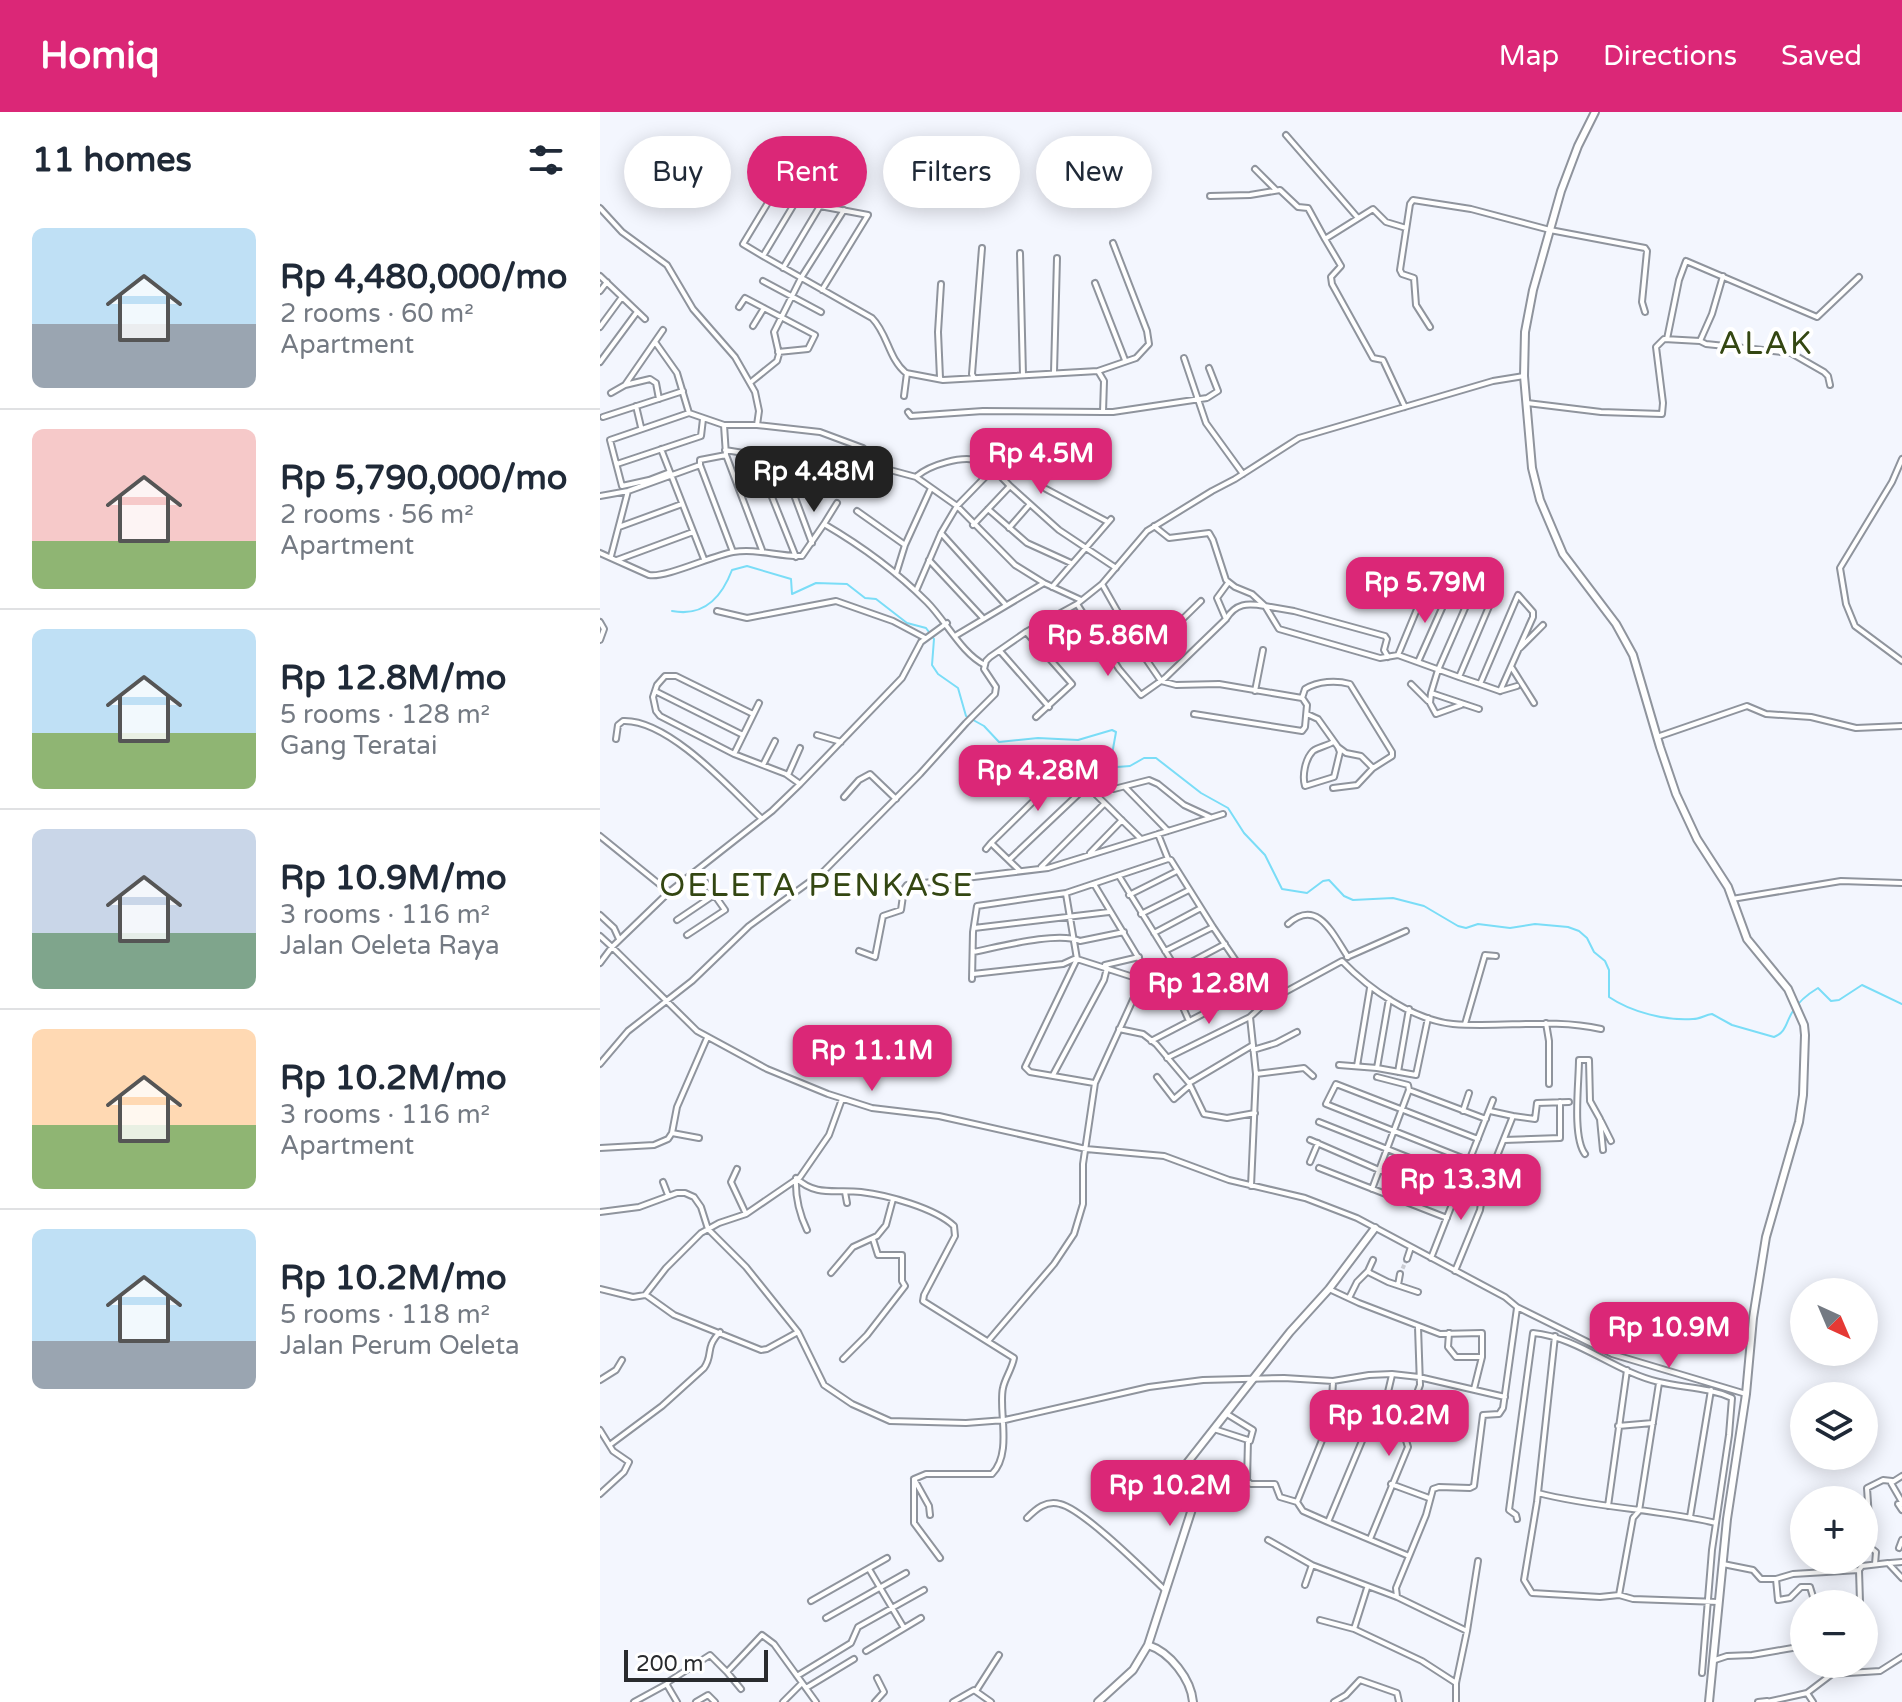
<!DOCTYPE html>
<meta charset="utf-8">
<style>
:root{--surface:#fff;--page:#f2f2f3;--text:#1f2937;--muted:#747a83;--line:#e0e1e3;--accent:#db2777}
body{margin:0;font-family:"Varela Round",sans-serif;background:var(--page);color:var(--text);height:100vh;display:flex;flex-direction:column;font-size:30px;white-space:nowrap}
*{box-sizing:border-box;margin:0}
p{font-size:26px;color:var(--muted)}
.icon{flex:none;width:44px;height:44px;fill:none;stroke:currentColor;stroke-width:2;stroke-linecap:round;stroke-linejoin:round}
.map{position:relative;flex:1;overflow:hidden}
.panel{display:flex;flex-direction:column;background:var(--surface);width:600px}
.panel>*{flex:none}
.hud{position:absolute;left:24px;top:24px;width:760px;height:72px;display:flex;gap:16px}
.needle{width:52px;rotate:136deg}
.controls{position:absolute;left:1190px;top:1166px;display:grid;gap:16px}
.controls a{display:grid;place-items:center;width:88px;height:88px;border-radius:50%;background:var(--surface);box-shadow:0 4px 20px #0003;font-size:40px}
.scale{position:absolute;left:24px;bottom:20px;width:144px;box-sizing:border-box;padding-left:8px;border:4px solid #292b2e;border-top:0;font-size:22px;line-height:28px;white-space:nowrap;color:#292b2e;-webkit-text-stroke:6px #fff;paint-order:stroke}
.price{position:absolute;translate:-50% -68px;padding:0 18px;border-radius:16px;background:var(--accent);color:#fff;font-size:26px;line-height:52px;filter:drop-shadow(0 2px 4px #0008)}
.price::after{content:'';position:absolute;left:50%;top:48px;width:24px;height:18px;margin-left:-12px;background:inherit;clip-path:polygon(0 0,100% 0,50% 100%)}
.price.on{background:#222;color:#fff}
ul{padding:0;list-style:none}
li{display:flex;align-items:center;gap:24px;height:200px;padding:0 32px}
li+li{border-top:2px solid var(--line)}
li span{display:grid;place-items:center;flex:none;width:224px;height:160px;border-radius:12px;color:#555}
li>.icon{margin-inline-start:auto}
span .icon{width:96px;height:96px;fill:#fffc;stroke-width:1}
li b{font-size:34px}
h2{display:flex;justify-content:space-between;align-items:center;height:96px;padding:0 32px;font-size:34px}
.chip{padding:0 28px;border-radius:36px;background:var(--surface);box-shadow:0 4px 20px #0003;font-size:28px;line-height:72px}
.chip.on{background:var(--accent);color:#fff}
header{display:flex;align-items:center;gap:48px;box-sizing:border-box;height:112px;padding:0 40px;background:var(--accent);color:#fff}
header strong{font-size:38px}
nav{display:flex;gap:44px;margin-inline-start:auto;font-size:28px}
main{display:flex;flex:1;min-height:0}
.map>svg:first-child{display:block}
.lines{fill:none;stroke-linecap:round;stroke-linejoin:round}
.stream{stroke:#7addf7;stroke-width:2}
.street-tunnel{stroke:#cbcdd4;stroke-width:4;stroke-dasharray:4 2;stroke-linecap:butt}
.street-casing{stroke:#8f949d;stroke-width:8}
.secondary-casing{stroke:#8f949d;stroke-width:10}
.street{stroke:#fff;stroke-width:4}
.secondary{stroke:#fff;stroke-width:6}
.labels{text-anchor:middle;stroke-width:8;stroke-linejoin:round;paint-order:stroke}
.quarter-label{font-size:32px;letter-spacing:2px;fill:#344712;stroke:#fff}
</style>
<header>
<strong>Homiq</strong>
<nav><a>Map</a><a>Directions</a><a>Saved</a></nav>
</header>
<main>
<section class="panel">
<h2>11 homes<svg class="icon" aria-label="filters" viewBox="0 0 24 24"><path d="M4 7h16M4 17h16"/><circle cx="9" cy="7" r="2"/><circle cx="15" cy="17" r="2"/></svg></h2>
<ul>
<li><span style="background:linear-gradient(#bfe0f5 60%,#9aa5b1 0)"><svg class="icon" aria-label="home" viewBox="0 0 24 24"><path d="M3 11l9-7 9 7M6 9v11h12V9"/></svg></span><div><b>Rp 4,480,000/mo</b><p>2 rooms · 60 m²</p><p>Apartment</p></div></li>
<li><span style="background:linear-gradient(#f6c9c9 70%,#8fb573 0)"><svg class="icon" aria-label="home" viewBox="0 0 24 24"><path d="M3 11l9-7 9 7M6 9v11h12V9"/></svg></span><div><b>Rp 5,790,000/mo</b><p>2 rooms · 56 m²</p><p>Apartment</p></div></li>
<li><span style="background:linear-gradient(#bfe0f5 65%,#8fb573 0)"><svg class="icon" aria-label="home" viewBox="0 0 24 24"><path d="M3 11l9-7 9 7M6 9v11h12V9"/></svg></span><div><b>Rp 12.8M/mo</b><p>5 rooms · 128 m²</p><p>Gang Teratai</p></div></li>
<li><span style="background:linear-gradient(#c9d6e8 65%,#7fa58c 0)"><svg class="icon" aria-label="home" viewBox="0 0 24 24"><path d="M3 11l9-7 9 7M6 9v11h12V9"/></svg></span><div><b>Rp 10.9M/mo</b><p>3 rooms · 116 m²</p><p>Jalan Oeleta Raya</p></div></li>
<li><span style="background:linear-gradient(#ffd9b3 60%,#8fb573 0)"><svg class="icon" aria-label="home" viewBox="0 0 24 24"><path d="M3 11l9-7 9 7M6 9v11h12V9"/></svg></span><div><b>Rp 10.2M/mo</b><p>3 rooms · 116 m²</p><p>Apartment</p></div></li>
<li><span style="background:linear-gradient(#bfe0f5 70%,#9aa5b1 0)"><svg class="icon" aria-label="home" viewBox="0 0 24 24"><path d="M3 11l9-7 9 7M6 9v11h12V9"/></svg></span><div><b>Rp 10.2M/mo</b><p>5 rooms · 118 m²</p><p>Jalan Perum Oeleta</p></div></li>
</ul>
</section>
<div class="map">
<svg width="1302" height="1590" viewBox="0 0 1302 1590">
<rect width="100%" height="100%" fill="#f3f6fe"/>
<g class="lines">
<path class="stream" d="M 72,499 C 103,505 121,487 132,458 L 147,454 L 191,467 L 192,482 L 216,471 L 247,472 L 265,486 L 276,487 L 307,511 L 326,516 L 334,527 L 332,553 L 338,562 L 358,576 L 366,604 L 384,614 L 399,630 L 438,626 L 478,628 L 512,618 L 516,620 L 511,648 L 517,655 L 530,654 L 544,646 L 556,646 L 601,681 L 628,696 L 644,721 L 665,743 L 682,777 L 707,781 L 723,769 L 729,768 L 744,784 L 753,788 L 793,786 L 824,794 L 858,814 L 866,816 L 878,812 L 910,816 L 935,812 L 968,815 L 979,819 L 987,826 L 994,840 L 1005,849 L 1009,858 L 1009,885 C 1031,900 1066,909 1093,907 C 1100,907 1105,903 1112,902 L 1132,913 L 1174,925 C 1187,920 1186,909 1193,899 C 1199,889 1208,882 1218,876 L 1231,889 L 1239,888 L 1262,873 L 1302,892"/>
<path class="street-tunnel" d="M 800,1162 L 807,1147"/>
<g class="street-casing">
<path id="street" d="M 686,23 L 758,106
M 655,57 L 676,78
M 610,84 L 650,83 L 680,78 L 698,95 L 708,96 L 725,127 L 773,97 L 786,110 L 806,116
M 196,89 L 163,144 L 272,206 C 288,222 288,246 306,261 L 343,268 L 498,259 L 504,269 L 503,300 L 513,300 L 607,286 L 618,279 L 609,256
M 0,96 L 22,120 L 67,153 L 93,197 L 135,245 L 155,280 L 159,299 L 157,313
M 725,127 L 741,154 L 731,165 L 732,172 L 773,246 L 783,248 L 805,295
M 420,141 L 423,263
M 163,144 L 143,132 L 175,79
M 183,156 L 220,94 L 268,103 L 222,178
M 0,164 L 45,207
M 163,169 L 221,200
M 495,171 L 525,248
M 0,179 L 7,170
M 139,195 L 145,186 L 215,223 L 208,237 L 178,240
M 153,214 L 164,196
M 0,215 L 22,185
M 830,215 L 816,193 L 814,166 L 802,162 L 800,158 L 810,92 L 813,88 L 871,97 L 950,118 L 1045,136 L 1047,139 L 1042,190 L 1045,200
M 1067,227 L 1079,168 L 1086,149 L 1217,205 L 1259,165
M 1100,229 L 1106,232 L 1191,241 L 1224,260 L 1228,264 L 1230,273
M 55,230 L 77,261 L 89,301
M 584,246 L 606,311 L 643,362
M 0,250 L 37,200
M 498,259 L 536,246 L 549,232 L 547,219 L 513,131
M 454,260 L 457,146
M 340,266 L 338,220 L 341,172
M 374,266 L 372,262 L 382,136
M 151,270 L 177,249 L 179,242 L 174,220 L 201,166 L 244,98
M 25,273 L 63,218
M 11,281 L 25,273 L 50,267 L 56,271 L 59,287
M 304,284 L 307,261
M 927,291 L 1001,300 L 1062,302 L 1063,291 L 1056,235 L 1064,227 L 1100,229 L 1112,202 L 1123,164
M 36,294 L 41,315
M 308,300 L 311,304 L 383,299 L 503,300
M 3,305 L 83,279
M 124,313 L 126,343 L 162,438
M 61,337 L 104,447
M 125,338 L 230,355
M 156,345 L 196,445
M 1302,347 L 1292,370 L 1240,456 L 1246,492 L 1255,514 L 1302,549
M 181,348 L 212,431
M 17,352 L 101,324 L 103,307
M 100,353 L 133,440
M 70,360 L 49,368 L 22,374 L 10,328 L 89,301 L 124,313 L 157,313 L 220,320 L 263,336 L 290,358 L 316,365 L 357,394 L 415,453 L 444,471 L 481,488
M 317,364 C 330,353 362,343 379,349 C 391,353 401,365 410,374
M 446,377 L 508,410
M 0,384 L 28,379 L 100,353 L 100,348 L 126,343
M 388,397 L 427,431 L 471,451
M 257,399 L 305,433
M 224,412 L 237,391
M 373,413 L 410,374 L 459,418 L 516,456
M 554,414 L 569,426 L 609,421 L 613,428 L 626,468 L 635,475 L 652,482 L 665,494 L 694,499 L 785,524 L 787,527 L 784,538 L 788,545
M 19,415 L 82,392
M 409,416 L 430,392
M 341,421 L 406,493
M 0,441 L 49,463 C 66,466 111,444 133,440 C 158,436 178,445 202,444 L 224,412 C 260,433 297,460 327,490 C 346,509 362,542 385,553
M 11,444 L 28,379
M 17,448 L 93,420
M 329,448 L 382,505
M 296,462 L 305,433 L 331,376
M 502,472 L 537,534 L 561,569 L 576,573 L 619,572 L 702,586
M 452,475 L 511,407
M 316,479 L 341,421 L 357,394 L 393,357
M 869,487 L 838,558 L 831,581 L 879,597
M 477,492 L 519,557 L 541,583 L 565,566 L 626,507 C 636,491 647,491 665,494 L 679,517 L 780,546 L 798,543 L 859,565 L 896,478
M 117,499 L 147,506 L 236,489 L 293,509 L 325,526
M 626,507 L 617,486 L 628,471
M 0,510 L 4,517 L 0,528
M 426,520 L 472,572 L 436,605
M 355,524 L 444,471
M 920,536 L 943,513
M 400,539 L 449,595
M 798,543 L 827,473
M 545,544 L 601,489
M 818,550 L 847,485
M 912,556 L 934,591
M 859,565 L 880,572 L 918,483 L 933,500 L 933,505 L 900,579
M 811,572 L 828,589
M 880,572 L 900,579 L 917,574
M 55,579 L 143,623
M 655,579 L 663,538
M 831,581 L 830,591 L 836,602 L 861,593
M 702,586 L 705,577 C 718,569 736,568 750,572 L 792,640 L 792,644 L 773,656 L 757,673 L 733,676
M 153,602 L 76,564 L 65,564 L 57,573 L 53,585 L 56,599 L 60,604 L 134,642 L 186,662 L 200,672
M 594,602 L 702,619 L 705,615 L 707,593 L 703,587
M 707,602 L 718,607 L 738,635 L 746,641 L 761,644 L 773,656
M 217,623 L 241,630
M 1057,625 L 1147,594 L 1166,602 L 1211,605 L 1256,616 L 1302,614
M 16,627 L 18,613 L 23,609 C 68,607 130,676 161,706
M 733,630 C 727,634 718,635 713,639 C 705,647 702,664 705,674 L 734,665 L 740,640 L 738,635
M 134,642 L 159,591
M 163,653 L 175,629
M 442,654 L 490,653 C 501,660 495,669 514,677 L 549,668 L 558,672 L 584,693 L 610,705
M 463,657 L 474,661 L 541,727
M 188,663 L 200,636
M 525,675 L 568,719
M 244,685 L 259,668 L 270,662 L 296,687
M 558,722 L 568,747
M 0,724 L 69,780
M 391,731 L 466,657
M 386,737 L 391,731 L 420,759
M 490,741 L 522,708
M 410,747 L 487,674
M 441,755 L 504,692
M 519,764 L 590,879
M 494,772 L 553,870
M 466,782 L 477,847
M 529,783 L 577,759
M 1132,787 L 1241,769 L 1302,771
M 541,802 L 589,778
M 0,803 L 14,816 L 19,827
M 77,808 L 114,783
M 688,812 C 718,785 733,823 748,845
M 374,816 L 509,800
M 554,821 L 601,796
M 87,823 L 125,798 L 97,758
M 0,824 L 12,835 L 69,780 L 172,699 L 200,672 L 302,566 L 321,530 L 347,511
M 259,839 L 275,845 L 283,804 L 301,798 L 304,777 L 307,773 L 448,756 L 623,702
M 565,839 L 613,815
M 373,840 C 399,835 458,819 480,829 L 524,820
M 747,845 L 806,819
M 477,847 L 425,955 L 430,960 L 494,971
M 477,847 L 555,872 L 564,886 L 568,888 L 638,854
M 0,851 L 12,835 L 97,919 L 167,957 L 228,982 L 272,996 L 339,1004 L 486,1037 L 564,1044 L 629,1068 L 705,1086 L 757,1106 L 905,1185 L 917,1195 L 1012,1242 L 1146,1282
M 505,853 L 539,845
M 578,857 L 625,832
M 373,862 L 463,852 L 474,847
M 372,867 L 373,820 L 377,794 L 466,781 L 568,747 L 571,748 L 613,815 L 664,890
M 578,884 L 589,909
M 946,911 L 949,929 L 949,972
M 865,912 L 885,843 L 896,844
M 519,917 L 543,922 L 556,932 L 589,971 L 604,1002 L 627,1006 L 655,1001
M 551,929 L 653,876
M 653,938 L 676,931 L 697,920
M 567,946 L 650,905
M 0,952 L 28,919 L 92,869 L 149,814 L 223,760 L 320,662 L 366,611 L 395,582 L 396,575 L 384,557 L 386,549 L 390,545 L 426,520 L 477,492 L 502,472 L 547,419 L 612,379 L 635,367 L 699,326 L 893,269 L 924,264
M 739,953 L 777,956 L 816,963 L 828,906
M 757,954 L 770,876
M 777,956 L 789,887
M 798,960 L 809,897
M 656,962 L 704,956 L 713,964
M 453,963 L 504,868 L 507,856
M 557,965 L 574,987 L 589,974
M 777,965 L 808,973 L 809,978 L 886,1007
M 589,971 L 653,933
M 863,999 L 869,981
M 913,1004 L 935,1007 L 937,991 L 969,990
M 1001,1009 L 1011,1029
M 719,1010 L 863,1067
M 72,1021 L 99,1026
M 710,1028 L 779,1058 L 855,1087
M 904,1028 L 960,1026 L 960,990
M 0,1036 L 54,1033 L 68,1027 L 72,1021 L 77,995 L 107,926
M 985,1042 C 972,1025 979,970 979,948 L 989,948 L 990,989 L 1000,1007 L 1003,1038
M 870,1049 L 726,992 L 736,972 L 878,1027
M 710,1050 L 718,1031
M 719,1056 L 847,1106
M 137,1057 L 131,1070 L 146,1102
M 196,1066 C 216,1085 236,1077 261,1080 C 287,1083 335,1096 354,1114 L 355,1124 L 324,1183 L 323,1189 L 414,1246 C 412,1257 405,1266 403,1276 C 398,1298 413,1341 392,1362 L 326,1362 L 314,1367
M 196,1066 C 195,1086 199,1101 207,1118
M 63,1070 L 68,1083
M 651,1074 L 656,962 L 650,905 L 665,891 L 742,849 C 769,877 813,908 853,912 C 903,916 951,906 1001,917
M 772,1077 L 809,978
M 245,1080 L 247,1091
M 0,1100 L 39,1095 L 77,1081 L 85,1081 L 94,1085 L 101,1095 L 108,1117 L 146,1155 L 198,1220 L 224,1273 L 252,1292 L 290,1309 L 366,1311 L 405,1308 L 549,1275 L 603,1268 L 684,1266 L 733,1269 L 769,1263 L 792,1262 L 819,1265 L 905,1285
M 831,1146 L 893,988
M 807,1147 L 811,1135
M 773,1148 L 768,1159 L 770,1161 L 788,1170 L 818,1180
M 855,1159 L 880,1098 L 883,1079 L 913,1004 L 890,999
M 231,1161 L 253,1135 L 277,1124 L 286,1113 L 293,1087
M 798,1173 L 800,1162
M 0,1177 L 33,1185 L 45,1183 L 66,1156 L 101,1121 L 119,1111 L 146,1102 L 200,1065 L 229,1023 L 242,987
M 729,1177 L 759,1191 L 840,1222 L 882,1221 L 882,1245 L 874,1277
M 46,1183 L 74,1203 L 161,1238 L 167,1237 L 198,1220
M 749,1186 L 757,1170 L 768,1159
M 849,1221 L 848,1235 L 856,1245 L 882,1245
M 955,1224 L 937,1390 L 924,1468 L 932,1481 L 1000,1485 L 1019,1483 L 1033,1487 L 1119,1490
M 389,1228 L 454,1152 L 474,1122 L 483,1092 L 483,1052 L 495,971 L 542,868
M 243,1247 L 267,1223 L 305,1174 L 302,1169 L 302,1143 L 278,1143 L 273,1127
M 792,1263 L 788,1280 L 767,1317 L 728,1410 L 809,1444
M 0,1268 L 16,1258 L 22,1248
M 627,1302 L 653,1318 L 650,1329
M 732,1306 L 766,1322
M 1018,1314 L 1053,1311
M 614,1317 L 648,1328 L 647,1369 L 651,1372 L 675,1372 L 680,1385 L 697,1390
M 0,1318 L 13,1339 L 29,1350 L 24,1360 L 0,1382
M 11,1332 L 62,1294 L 104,1256 C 114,1242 104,1237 120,1220
M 1302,1364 L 1291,1371 L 1302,1390
M 791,1372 L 829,1386
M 938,1381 C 996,1396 1057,1397 1116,1411
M 1302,1392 L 1298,1392 L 1302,1398
M 1008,1394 L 1027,1258
M 330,1403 L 329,1394 L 314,1367 L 314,1411 L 340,1446
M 1090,1405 L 1111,1278
M 427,1406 C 436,1397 446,1388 460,1392 C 483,1397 546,1460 566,1479
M 917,1407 L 916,1403 L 909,1398 L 933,1221 C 978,1225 1015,1260 1059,1270 C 1084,1276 1108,1275 1132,1286 L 1129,1323 L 1112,1438 L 1102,1561
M 728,1410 L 703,1399 L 697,1390 L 731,1306 L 733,1270
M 770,1427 L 808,1335 L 803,1319 L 820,1273 L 818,1215
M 668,1428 L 712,1453 L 705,1473
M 1299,1436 L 1302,1428
M 1290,1451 L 1302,1450
M 1123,1452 L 1153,1458 L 1161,1467 L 1176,1467 L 1178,1488 L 1190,1486 L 1201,1475 L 1210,1475 L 1214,1488 L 1229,1490
M 1275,1452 L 1276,1440 L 1271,1436 L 1267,1376 L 1283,1368 L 1292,1369
M 712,1453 L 797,1485 L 867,1519
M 269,1457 L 304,1516
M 1176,1467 L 1193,1462 L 1259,1458
M 767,1476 L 754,1517 L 822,1549 L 856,1571
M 1019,1483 L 1033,1406 L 1039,1399 L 1059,1271
M 797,1485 L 796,1476 L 826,1403 L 833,1377 L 839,1375 L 870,1376 L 874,1374 L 883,1303 L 899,1302 L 903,1296 L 917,1196
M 211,1489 L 287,1446
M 1228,1490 L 1260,1490 L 1259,1458 L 1262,1454 L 1288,1451 L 1302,1466
M 226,1506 L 306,1461
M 720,1508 L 754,1517
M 266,1539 L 321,1506
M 1115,1548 L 1127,1544 L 1152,1543 L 1204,1534
M 1225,1552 L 1232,1562
M 127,1560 L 141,1577
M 197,1564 L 251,1531 L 258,1515 L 324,1478
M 206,1576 L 254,1547
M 376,1579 L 399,1543
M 1207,1581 L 1213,1590
M 34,1590 L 67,1572
M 77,1590 L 67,1573 L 68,1570 L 110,1543 L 127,1560 L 162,1523 L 174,1532 L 216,1590
M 96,1590 L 108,1583 L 115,1590
M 183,1590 L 202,1571
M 275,1590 L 284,1580 L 277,1566
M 353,1590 L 374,1578 L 391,1590
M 734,1590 L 746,1583 L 760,1568 L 797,1581 L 799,1590
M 856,1590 L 856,1571 L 867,1519 L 878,1449
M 1158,1590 L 1167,1589
M 1167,1590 L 1207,1581 L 1232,1562 L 1280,1559 L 1302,1545"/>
</g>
<g class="secondary-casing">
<path id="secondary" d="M 995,0 L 978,34 L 961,79 L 933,178 L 925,220 L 924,264 L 932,356 L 940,388 L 963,442 L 1016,512 L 1033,543 L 1060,635 L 1076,682 L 1097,727 L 1128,775 L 1147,827 L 1188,877 L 1204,913 L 1205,923 L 1203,983 L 1199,1010 L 1166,1125 L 1153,1206 L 1146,1282 L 1127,1407 L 1109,1590
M 548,1533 C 570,1540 591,1567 593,1590
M 498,1590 L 533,1558 L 548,1533 L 592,1397 L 588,1383 L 578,1370 L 580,1360 L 690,1220 L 729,1177 L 775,1116"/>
</g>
<use href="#street" class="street"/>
<use href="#secondary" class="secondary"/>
</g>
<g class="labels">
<g class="quarter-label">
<text x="1166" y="242">ALAK</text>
<text x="217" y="784">OELETA PENKASE</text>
</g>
</g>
</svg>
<div class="controls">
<a><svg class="needle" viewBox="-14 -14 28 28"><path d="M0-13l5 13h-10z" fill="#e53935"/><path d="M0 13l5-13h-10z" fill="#747a83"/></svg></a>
<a><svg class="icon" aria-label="layers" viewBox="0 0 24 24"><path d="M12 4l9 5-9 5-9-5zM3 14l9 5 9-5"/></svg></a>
<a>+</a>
<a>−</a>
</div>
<div class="scale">200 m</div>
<b class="price" style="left:441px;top:384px">Rp 4.5M</b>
<b class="price on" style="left:214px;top:402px">Rp 4.48M</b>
<b class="price" style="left:825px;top:513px">Rp 5.79M</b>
<b class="price" style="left:508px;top:566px">Rp 5.86M</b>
<b class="price" style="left:438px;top:701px">Rp 4.28M</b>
<b class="price" style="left:609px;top:914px">Rp 12.8M</b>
<b class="price" style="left:272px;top:981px">Rp 11.1M</b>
<b class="price" style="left:861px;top:1110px">Rp 13.3M</b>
<b class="price" style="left:1069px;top:1258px">Rp 10.9M</b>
<b class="price" style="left:789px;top:1346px">Rp 10.2M</b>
<b class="price" style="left:570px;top:1416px">Rp 10.2M</b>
<div class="hud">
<a class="chip">Buy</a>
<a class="chip on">Rent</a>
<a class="chip">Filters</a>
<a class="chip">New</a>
</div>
</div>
</main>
